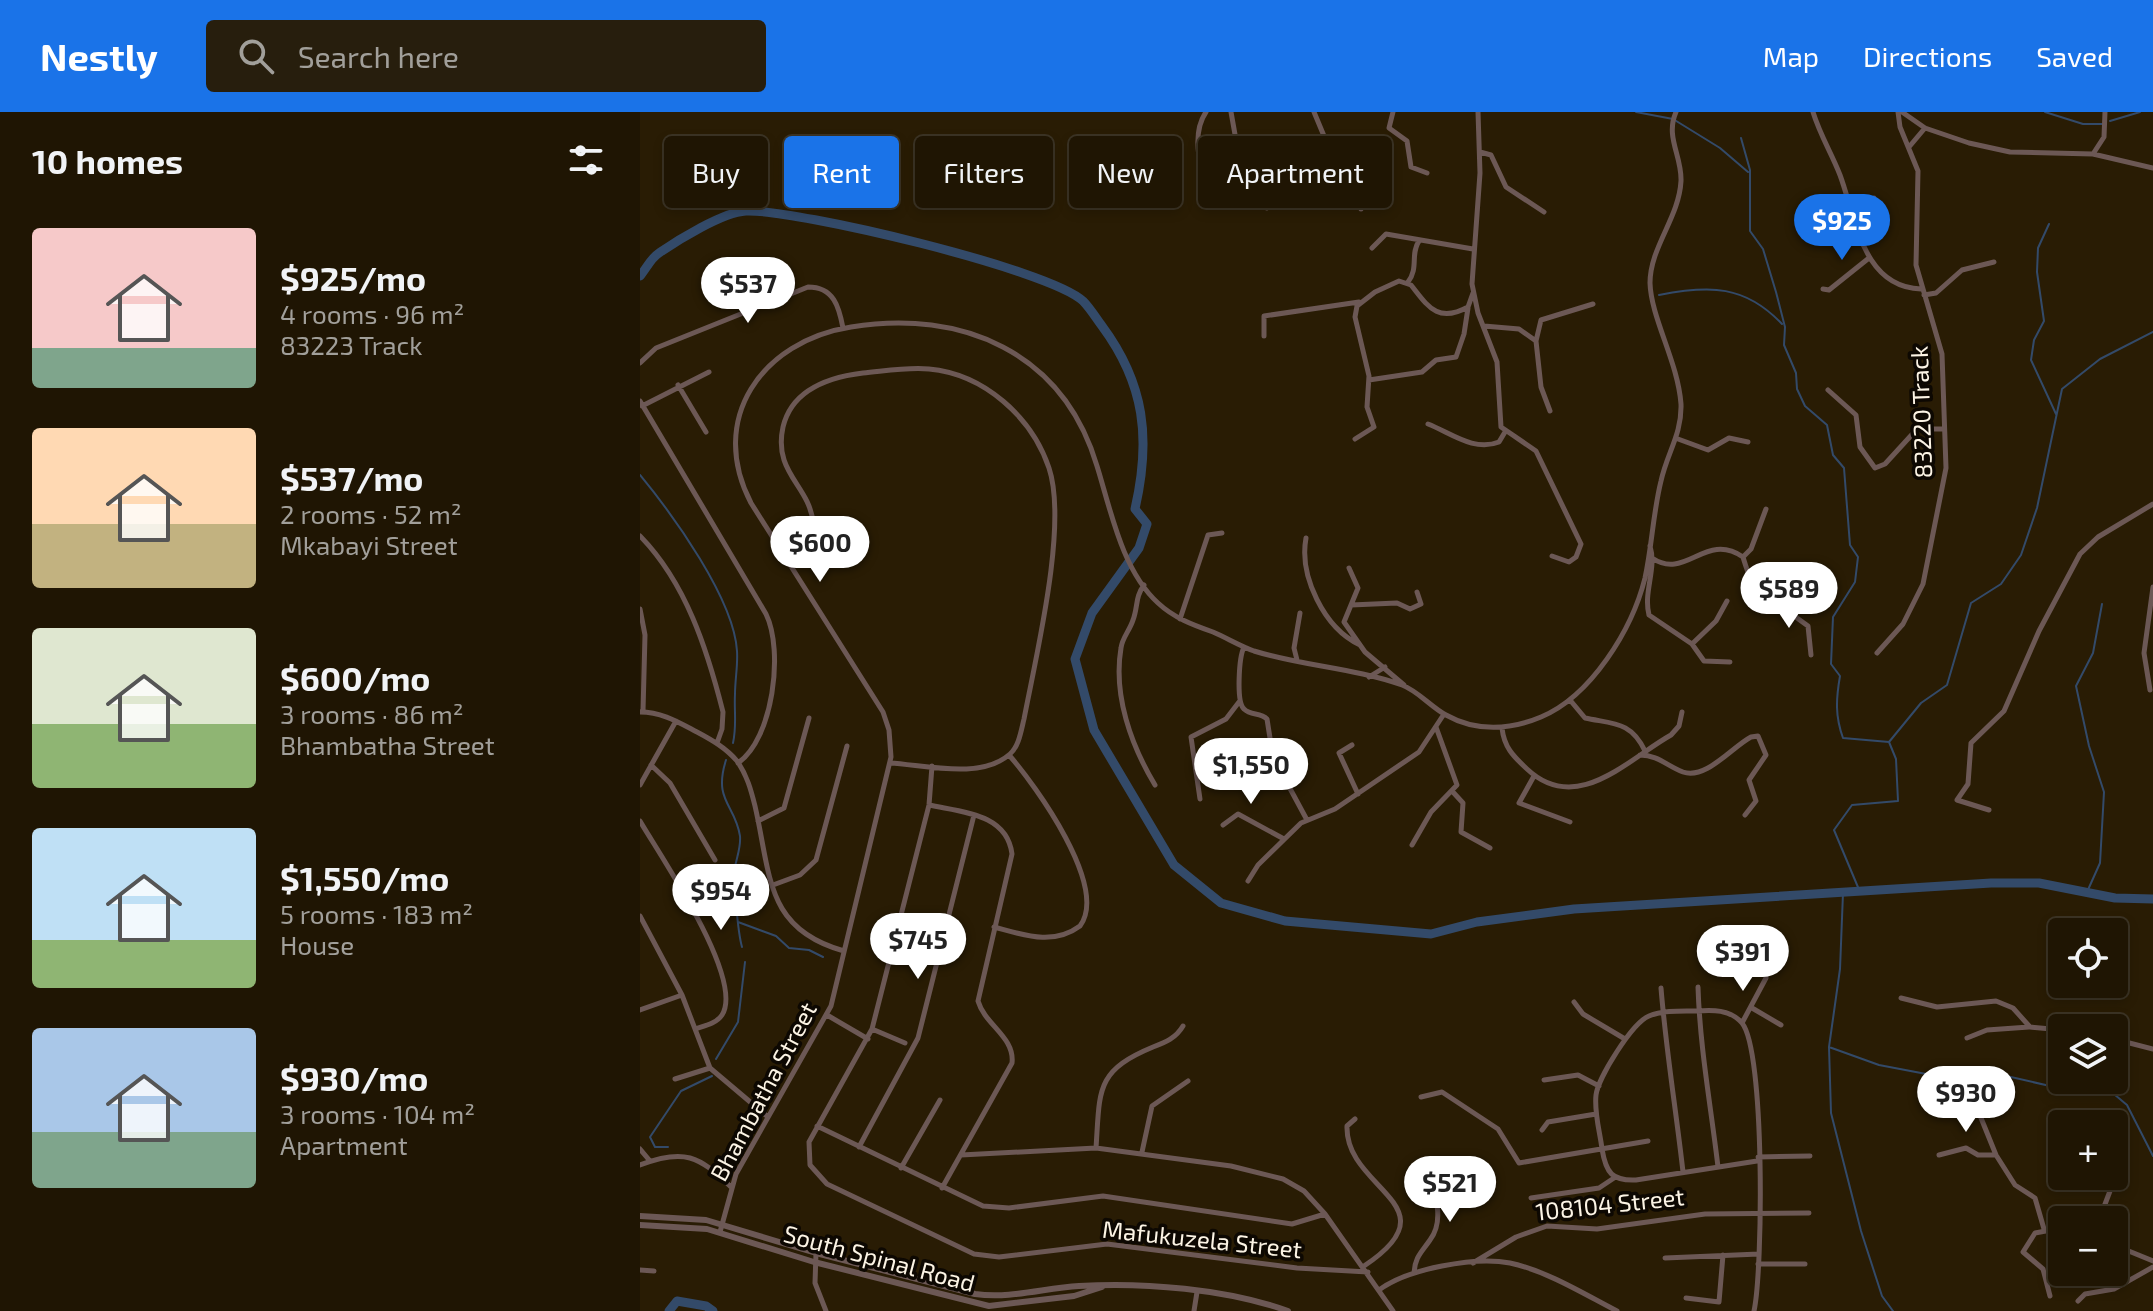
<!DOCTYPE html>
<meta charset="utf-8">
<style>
:root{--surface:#1f1503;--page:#271e0d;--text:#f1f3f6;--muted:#a19f9a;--line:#3c3425;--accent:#1a73e8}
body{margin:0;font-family:"Exo 2",sans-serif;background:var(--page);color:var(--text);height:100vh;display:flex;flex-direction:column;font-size:30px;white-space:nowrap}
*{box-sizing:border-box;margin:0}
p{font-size:26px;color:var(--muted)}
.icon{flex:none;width:44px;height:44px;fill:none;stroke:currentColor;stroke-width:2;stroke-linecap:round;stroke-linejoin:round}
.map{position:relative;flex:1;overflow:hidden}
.sheet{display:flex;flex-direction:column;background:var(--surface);width:640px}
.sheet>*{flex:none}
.banner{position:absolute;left:24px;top:24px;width:760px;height:72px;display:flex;gap:16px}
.fabs{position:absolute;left:1408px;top:806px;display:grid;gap:16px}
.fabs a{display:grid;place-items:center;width:80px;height:80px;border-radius:8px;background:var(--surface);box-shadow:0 4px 12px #0003,0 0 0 2px var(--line);font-size:40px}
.price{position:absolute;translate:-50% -68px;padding:0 18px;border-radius:28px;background:#fff;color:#222;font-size:26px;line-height:52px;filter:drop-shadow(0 2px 4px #0008)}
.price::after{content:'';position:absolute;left:50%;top:48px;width:24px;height:18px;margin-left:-12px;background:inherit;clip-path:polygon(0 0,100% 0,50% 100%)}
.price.selected{background:var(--accent);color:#fff}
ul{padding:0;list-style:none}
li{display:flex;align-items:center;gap:24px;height:200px;padding:0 32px}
li span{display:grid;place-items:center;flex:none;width:224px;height:160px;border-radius:8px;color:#555}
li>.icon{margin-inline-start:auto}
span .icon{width:96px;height:96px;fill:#fffc;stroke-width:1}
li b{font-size:34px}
h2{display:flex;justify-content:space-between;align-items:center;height:96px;padding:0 32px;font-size:34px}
.pill{padding:0 28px;border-radius:8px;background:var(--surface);box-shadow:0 4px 12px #0003,0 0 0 2px var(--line);font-size:28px;line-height:72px}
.pill.selected{background:var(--accent);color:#fff}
header{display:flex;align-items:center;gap:48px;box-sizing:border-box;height:112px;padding:0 40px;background:var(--accent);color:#fff}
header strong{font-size:38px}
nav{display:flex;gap:44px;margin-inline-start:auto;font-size:28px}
.search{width:560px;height:72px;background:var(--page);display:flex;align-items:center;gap:20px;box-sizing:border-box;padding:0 28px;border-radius:8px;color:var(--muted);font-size:30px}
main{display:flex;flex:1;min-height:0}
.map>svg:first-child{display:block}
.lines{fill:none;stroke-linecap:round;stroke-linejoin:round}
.stream{stroke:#334a69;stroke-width:2}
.river{stroke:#334a69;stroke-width:9}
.minor{stroke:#6c5855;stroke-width:5}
.tertiary{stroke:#6c5855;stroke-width:6}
.labels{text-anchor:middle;stroke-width:7;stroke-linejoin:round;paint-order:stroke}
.street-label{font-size:24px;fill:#fcf4e5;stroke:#0d0802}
</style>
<header>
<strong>Nestly</strong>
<div class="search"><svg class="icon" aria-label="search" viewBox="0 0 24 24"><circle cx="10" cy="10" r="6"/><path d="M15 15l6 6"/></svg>Search here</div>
<nav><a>Map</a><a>Directions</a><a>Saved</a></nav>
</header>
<main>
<section class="sheet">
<h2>10 homes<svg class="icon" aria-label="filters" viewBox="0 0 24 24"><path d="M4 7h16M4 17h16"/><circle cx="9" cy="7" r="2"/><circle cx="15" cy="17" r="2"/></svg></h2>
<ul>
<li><span style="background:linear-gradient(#f6c9c9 75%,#7fa58c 0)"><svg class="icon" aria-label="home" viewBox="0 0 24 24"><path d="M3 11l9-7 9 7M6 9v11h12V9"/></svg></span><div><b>$925/mo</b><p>4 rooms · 96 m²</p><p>83223 Track</p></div></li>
<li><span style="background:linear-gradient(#ffd9b3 60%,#c2b280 0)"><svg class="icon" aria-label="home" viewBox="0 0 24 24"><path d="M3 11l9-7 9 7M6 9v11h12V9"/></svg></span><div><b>$537/mo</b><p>2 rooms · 52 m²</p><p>Mkabayi Street</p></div></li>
<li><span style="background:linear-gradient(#dfe7d0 60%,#8fb573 0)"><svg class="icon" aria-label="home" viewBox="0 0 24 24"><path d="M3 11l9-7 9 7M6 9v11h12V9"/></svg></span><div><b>$600/mo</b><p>3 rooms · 86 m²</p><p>Bhambatha Street</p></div></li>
<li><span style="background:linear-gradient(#bfe0f5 70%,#8fb573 0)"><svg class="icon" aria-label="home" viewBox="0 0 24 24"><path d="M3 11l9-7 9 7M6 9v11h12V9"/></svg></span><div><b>$1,550/mo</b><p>5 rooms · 183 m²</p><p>House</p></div></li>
<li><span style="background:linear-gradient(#a9c7e8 65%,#7fa58c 0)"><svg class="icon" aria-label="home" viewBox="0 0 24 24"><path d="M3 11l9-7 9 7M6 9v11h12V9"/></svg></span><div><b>$930/mo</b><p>3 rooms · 104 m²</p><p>Apartment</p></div></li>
</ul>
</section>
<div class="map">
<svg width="1513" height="1199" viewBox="0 0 1513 1199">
<rect width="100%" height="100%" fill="#291c04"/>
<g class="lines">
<path class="stream" d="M 996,0 L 1033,7 L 1080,36 L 1108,60
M 1405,0 L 1443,12 L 1464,12
M 1470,9 L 1500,0
M 1101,26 L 1110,58 L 1110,119 L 1123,137 L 1136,180 L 1145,215 L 1144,233 L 1156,261 L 1157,277 L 1165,294 L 1187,313 L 1193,343 L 1204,356 L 1210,433 L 1218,445 L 1215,470 L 1193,505 L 1191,552 L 1200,564 C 1196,587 1195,604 1203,626 L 1249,630 L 1256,647 L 1258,689 L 1212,693 L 1194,718 L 1220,780
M 1409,112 L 1398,136 L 1397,160 L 1404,209 L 1394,228 L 1391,248 L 1416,302
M 1019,183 C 1070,173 1105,173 1142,212
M 0,363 C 33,403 94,487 97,539 C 98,553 95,568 95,582 C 94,600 97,613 93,631
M 1249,630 L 1281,591 L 1307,573 L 1331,491 L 1361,472 L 1381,443 L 1397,396 L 1422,277 L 1460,247 L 1513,220
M 86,648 C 73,689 95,692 100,724 C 101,735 97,744 95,755 C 93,768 98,821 102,835
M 1447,780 L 1460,751 L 1464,680 L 1449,634 L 1436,574 L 1453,541 L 1462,492
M 1203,781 L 1200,857 L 1189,935 L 1191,1001 L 1221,1119 L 1242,1184 L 1253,1199
M 98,810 L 136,824 L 149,836 L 169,838 L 183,845
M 1189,935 L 1239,953 L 1302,965 L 1318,967 L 1349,960 L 1410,974 L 1462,972 L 1487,993 L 1513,1044
M 76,947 L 98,910 L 105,850
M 28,1035 L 15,1035 L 10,1025 L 41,979 L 72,964"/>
<path class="river" d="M 0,164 C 6,157 11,146 19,141 C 38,128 83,100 106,99 C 156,97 409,157 443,189 C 450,196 456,206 462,214 C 505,272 511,327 495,397 L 507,412 L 499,436 L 452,501 L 435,547 L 454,618 L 534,753 L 581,791 L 645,809 L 791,822 L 837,810 L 934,797 L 1351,771 L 1399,771 L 1475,786 L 1513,787
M 29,1199 L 37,1189 L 66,1194 L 73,1199"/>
<path class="minor" d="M 591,0 L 601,56 L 620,79 L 627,96
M 674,0 L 694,48 L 721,68 L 721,97
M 753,0 L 749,16 L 767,29 L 771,55 L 787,61
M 838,0 L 840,61 L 832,172 L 838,201 L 857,250 L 861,315 L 896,339 L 941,432 L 936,445 L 929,450 L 912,444
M 1173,0 C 1180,23 1192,42 1200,63 C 1216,106 1222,175 1281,177
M 1262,0 L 1285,16 L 1329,31 L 1370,40 L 1453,42 L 1513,56
M 1269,35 L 1285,16
M 840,40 L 851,43 L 866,75 L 904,100
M 1453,42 L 1464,25 L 1465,0
M 565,83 C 562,57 550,23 566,0
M 1215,115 L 1235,101 L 1234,86
M 732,136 L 746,122 L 833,137
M 768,170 C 779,156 770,142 779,129
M 1183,177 L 1189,178 L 1229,146
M 1284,183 L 1296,181 L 1322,158 L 1354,150
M 844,214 L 879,217 L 896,229 L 901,275 L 910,299
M 624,224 L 624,204 L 719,190
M 896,229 L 901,208 L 953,192
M 0,251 L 16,236 L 168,175 C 194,175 199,195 203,216
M 729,268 L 782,260 L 796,248 L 816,245 L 824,222 L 828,196
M 38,273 L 66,320
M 1188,278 L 1216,303 L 1220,335 L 1235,356 L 1245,352 L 1277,317 L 1304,317
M 0,289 L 126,502 C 144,539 133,627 98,651
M 2,294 L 69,260
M 788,312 C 811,321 834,340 859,330 L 865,320
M 715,327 L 734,315 L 727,295 L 729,264 L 715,205 L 717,194 L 735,180 L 759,169 L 771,173 C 787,193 797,212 828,195 L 833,181
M 1038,327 L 1068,338 L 1089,326 L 1108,330
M 0,424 C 46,471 67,537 83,600 L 82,617 L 77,631
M 666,426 C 659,464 684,516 720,533
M 1010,434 C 1017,457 1003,480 1009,503 L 1052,532 L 1064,549 L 1090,550
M 142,440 L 167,423 L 173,410 C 169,373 133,361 143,315 C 152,277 190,265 223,261 C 245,259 267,255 289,257 C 344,262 392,305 409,356 C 428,413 396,544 384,607 C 381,619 379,634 370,642 C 341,668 285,653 250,651
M 1103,445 L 1111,437 L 1126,397
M 1012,446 C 1046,469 1065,419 1103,445 C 1110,468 1121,507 1154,481 C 1161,475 1165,467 1172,462 L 1177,470 L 1174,482
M 709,456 L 718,476 L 704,510 L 725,540 L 764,573
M 504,473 C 495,485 498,495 493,508 C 490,518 482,526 481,536 C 473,583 491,633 515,673
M 1140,488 L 1146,498 L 1168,514 L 1171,543
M 711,493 L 757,491 L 770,497 L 781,492 L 777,480
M 0,497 L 5,523 L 3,599
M 540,507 L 568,423 L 582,421
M 1052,532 L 1076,509 L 1087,489
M 604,535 C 599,545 596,590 604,597 C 611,604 620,600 627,607 L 633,645 L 667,708
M 1237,541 L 1263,512 L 1283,472 L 1306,356 L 1302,242 L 1276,153 L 1278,59 L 1260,15 L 1258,0
M 657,548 L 654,536 L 660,501
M 729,565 L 745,555
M 1510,578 L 1504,541 L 1513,475
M 930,588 L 945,606 C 973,612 991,609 1005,639
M 0,600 C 22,600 38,610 57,620 C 72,628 86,636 97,649 C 107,663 111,678 115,694 C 131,763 125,817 204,839
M 862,616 C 864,635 873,644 887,657 C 937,704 988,647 1031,623 L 1039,614 L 1042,600
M 712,633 L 699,641 L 718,682
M 1000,643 C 1018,643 1027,654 1043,660 C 1066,668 1092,635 1111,625 L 1118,624 L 1126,643 L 1109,668 L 1116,689 L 1105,703
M 11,653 L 30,671 L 75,748
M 292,654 L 289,693 L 232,917 L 169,1030 L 170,1053 L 187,1072 L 334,1142 L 359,1145 L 467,1132 L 657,1156 L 728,1160
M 894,664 L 879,691 L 930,710
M 0,673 L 36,609
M 812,679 L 823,691 L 821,720 L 850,736
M 560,687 L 551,625 L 586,607 L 599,590
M 289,693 C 321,700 367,701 372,742 L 338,889 C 345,913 375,925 372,951 L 302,1076
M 1349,698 L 1317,688 L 1328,672 L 1331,631 L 1364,599 L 1399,519 L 1440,442 L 1458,425 L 1513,392
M 0,709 C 21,745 105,867 82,903 C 76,912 64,914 55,917
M 118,709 L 144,696 L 169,606
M 583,713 L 598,702 L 644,727
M 772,733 L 791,700 L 817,673 L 796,615
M 608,769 L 618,753 L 661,711 L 695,697 L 779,640 L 804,602
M 133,773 L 160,763 L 176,748 L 207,634
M 0,804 L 42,883 L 70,956 L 128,1005
M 354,815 C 384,823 413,834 440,814 C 469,775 396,674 369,643
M 1058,875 C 1060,937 1071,995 1078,1055
M 1021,876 C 1026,938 1036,998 1043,1060
M 1261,886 L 1297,895 L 1356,889 L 1373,896 L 1390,915 L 1422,918
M 934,890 L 943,902 L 985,927
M 1112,896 L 1141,913
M 0,898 L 42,883
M 187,903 L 228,927
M 1102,911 L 1126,866
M 232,917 L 265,931
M 1327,926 L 1347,918 L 1389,915
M 1474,927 L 1513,937
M 35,967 L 70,956
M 904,968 L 938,963 L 959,974
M 1307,984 L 1315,997 L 1330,996 L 1339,1001 L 1356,1043 L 1375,1073 L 1395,1086 L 1404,1117
M 781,985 L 802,980 L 858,1017 L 879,1051 L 1008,1029
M 715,1007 L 707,1014 C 705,1078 816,1093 724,1154
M 177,1014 L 343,1094 L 369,1096 L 463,1084 L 652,1112 L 685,1102
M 902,1018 L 908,1010 L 956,1002
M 219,1035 L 278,926 L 334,703
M 456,1036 C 460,978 455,959 513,935 C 526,930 536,926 543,914
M 0,1037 L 10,1049
M 1474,1039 L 1478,1036
M 502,1040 L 512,994 L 548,969
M 321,1043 L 456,1036 L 591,1054 L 643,1067 L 664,1079 L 685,1102 L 753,1199
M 1299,1043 L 1326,1036 L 1338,1043 L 1355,1043
M 1118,1045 L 1170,1044
M 0,1053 C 44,1036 59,1044 91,1075
M 261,1056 L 300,988
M 1459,1064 L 1470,1079 L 1459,1108
M 891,1086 L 959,1076 L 974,1066
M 80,1120 L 96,1062 L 191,894 L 251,645 L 249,618 L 243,600 L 111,391 C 67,307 122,229 211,215 C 322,197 423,240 457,354 C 471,399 482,458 518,491 C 534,506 553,513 573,520 C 587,526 600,534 614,539 C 662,554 714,556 762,573 C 778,579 791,595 806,603 C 836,620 870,618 901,605 C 951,584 992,518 1005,466 C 1012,434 1013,401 1021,369 C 1027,341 1042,322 1041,292 C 1038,250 1011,206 1010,171 C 1010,135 1039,106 1041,69 C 1042,44 1025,25 1036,0
M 1474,1133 L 1513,1149
M 176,1141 L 175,1171 L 186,1199
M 1025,1146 L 1119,1142
M 833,1151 L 876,1125 L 907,1114 L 957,1117 L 1065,1102 L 1169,1101
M 1118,1152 L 1165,1152
M 0,1158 L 14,1159
M 1464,1160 L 1481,1172
M 774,1161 C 775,1145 781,1141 790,1128 C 805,1108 795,1082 788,1061
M 739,1178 C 767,1157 835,1144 870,1151 C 907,1159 944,1182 977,1199
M 1410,1184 L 1403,1157 L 1383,1140 L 1395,1121 L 1422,1116
M 1046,1186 L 1079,1190 L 1083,1143
M 1438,1189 L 1445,1182 L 1474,1177 L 1513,1155
M 554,1199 L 557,1180
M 1114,1199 C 1123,1158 1125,939 1102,911 C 1090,897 1072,898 1057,899 C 1041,899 1023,898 1009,904 C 992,911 958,966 956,983 C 954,1001 960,1020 962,1037 C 966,1061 972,1069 996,1068 L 1117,1049"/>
<path class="tertiary" d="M 0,1104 L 66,1108 L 176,1141 L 335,1182 C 371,1187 404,1176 439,1174 C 503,1170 587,1177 648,1199
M 0,1113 L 67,1117 L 174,1150 L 349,1194 L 434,1184 L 462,1175"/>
</g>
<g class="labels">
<g class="street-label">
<text transform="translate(1282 300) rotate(-92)" y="8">83220 Track</text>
<text transform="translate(124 980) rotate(-62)" y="8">Bhambatha Street</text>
<text transform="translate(970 1093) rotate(-6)" y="8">108104 Street</text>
<text transform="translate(562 1128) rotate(6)" y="8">Mafukuzela Street</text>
<text transform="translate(239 1147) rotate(15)" y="8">South Spinal Road</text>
</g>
</g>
</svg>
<div class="fabs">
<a><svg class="icon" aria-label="locate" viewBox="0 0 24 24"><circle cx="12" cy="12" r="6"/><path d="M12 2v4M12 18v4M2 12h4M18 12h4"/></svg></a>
<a><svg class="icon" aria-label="layers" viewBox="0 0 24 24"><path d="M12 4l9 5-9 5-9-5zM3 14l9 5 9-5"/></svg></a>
<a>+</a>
<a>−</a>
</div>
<b class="price selected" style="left:1202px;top:150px">$925</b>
<b class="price" style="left:108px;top:213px">$537</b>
<b class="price" style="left:180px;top:472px">$600</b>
<b class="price" style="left:1149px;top:518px">$589</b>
<b class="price" style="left:611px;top:694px">$1,550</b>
<b class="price" style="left:81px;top:820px">$954</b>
<b class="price" style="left:278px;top:869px">$745</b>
<b class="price" style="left:1103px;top:881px">$391</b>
<b class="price" style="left:1326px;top:1022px">$930</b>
<b class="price" style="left:810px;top:1112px">$521</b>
<div class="banner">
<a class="pill">Buy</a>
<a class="pill selected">Rent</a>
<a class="pill">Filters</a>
<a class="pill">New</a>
<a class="pill">Apartment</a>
</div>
</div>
</main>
